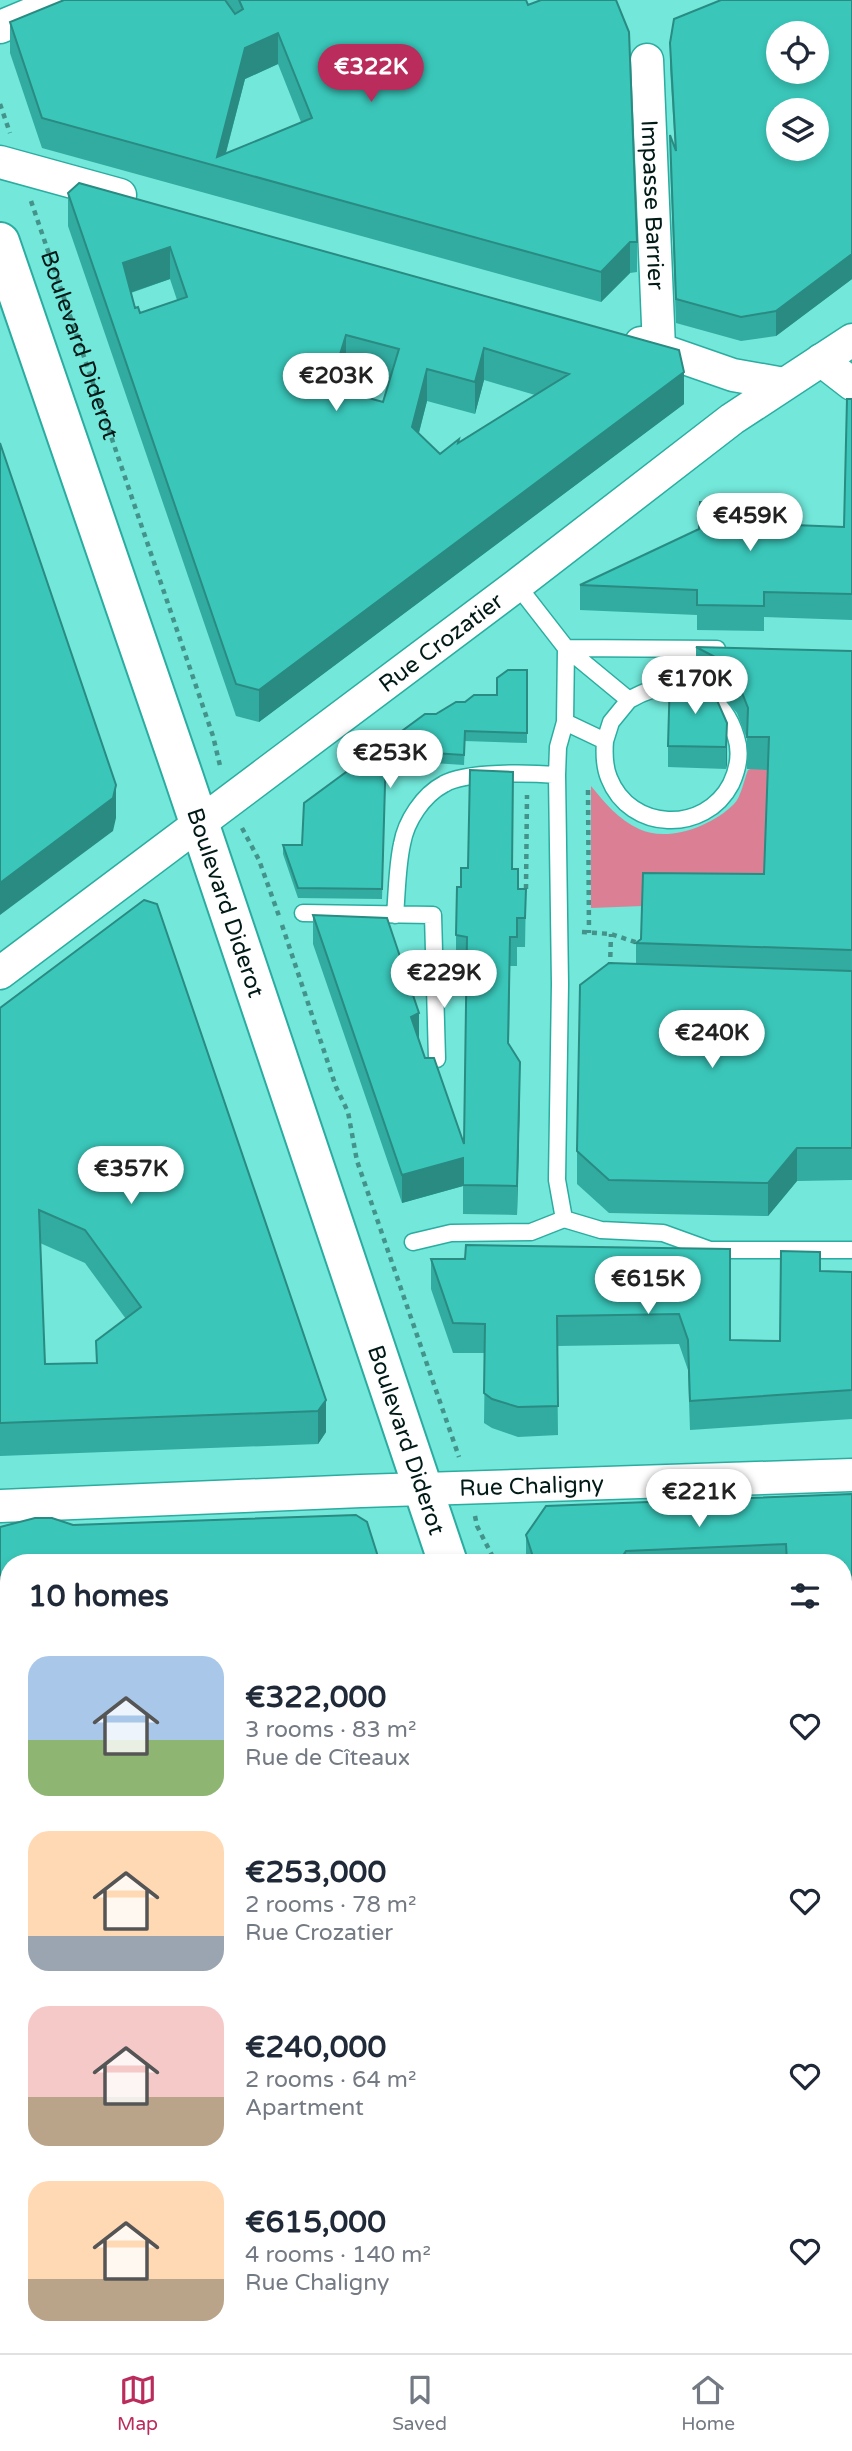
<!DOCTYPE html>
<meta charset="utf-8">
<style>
:root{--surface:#fff;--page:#f6f6f7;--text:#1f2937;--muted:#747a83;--line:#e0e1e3;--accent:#ba2c5c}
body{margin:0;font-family:"Varela Round",sans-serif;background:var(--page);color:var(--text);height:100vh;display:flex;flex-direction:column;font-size:26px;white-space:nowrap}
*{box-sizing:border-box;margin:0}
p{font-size:23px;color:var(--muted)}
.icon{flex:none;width:38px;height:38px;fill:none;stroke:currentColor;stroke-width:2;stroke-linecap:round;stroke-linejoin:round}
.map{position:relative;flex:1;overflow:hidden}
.panel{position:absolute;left:0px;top:1554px;width:852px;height:800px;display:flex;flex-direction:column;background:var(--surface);border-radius:28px 28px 0 0;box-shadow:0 4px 10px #0003}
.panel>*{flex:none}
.controls{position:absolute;left:766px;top:21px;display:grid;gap:14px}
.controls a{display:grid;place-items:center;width:63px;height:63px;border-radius:50%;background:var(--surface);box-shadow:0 4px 10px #0003;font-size:35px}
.price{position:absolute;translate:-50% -60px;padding:0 16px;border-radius:24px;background:#fff;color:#222;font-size:23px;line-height:46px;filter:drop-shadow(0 2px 4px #0008)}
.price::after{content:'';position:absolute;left:50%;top:42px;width:21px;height:16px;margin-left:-10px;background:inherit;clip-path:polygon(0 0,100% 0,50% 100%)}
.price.active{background:var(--accent);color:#fff}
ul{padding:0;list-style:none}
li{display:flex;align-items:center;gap:21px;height:175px;padding:0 28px}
li span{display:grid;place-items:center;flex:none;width:196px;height:140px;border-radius:21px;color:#555}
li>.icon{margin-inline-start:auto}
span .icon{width:84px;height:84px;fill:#fffc;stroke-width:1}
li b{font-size:30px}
h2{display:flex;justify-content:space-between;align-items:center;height:84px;padding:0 28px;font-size:30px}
.tabs{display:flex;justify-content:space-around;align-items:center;height:98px;border-top:2px solid var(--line);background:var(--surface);font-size:19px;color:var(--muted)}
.tabs a{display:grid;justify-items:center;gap:4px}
.tabs .active{color:var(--accent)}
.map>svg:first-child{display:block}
.green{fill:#db8094}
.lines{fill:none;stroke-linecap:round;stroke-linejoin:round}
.lane-casing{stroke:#2caca0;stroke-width:19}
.street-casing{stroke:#2caca0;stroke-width:35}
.secondary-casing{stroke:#2caca0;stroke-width:42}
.path{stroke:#44938a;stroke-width:4.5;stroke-dasharray:5 5;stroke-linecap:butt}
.lane{stroke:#fff;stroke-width:16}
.street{stroke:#fff;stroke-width:32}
.secondary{stroke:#fff;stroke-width:38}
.wall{fill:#32aba0;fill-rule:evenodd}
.shaded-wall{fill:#298b82}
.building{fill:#3ac7ba;stroke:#298b82;stroke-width:2;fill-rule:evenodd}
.labels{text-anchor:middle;stroke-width:5;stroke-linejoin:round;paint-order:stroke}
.street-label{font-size:23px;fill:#011a17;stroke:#80f4e7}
</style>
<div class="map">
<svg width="852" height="2353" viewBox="0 0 852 2353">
<rect width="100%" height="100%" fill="#72e7da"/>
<path class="green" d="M 769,762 L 765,875 L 643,906 L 591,908 L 591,786 C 605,803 618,819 639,829 C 668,843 712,826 734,804 C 741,797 744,780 748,770 Z"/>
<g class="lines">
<g class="lane-casing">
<path id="lane" d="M 517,585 L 566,648 L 629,700 C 653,686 680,680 705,695 C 721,704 731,720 736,737 C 741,752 738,769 731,784 C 705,834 630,832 609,778 C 604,766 604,754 605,741 L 565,722
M 566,648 L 717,649
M 605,741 L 611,722 L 629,700
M 303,913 L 433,915 L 437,1059
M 395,915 C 397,892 397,867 402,844 C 406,821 423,795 444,784 C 466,771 530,773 557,775
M 564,1219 L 557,1180 L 560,984 L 557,775 L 558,747 L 565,722 L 566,648
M 413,1242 L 451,1233 L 531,1232 L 564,1219 L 601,1230 L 663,1233 L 710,1250 L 852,1250"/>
</g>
<g class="street-casing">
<g id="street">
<path d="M 0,27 L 65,0"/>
<path id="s2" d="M 647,60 L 659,348"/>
<path d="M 0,162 L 120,195"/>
<path d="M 641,343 L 733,375 L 784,384"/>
<path d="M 821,360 L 852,384"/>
<path id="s3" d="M 0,973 L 517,585 L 732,419 L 852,340"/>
<path id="s4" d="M 0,1506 L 361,1491 L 852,1475"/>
<path d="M 0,2148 L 9,2157"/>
<path d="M 212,2345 L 220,2353"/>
</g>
</g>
<g class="secondary-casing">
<g id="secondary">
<path id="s5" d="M 0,242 L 183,775 L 448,1563"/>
<path d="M 715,2345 L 717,2353"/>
</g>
</g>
<g class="path">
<path d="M 0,104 L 10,133"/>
<path id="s1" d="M 31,201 L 213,736 L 221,770"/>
<path d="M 588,790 L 589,933"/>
<path d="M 242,828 L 259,860 L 279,916"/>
<path d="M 526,889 L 527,795"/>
<path d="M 282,925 L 336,1087 L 348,1112 L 357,1161 L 459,1457"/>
<path d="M 582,932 L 611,934 L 641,944"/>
<path d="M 610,967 L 611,934"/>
<path d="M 475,1516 L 477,1526 L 496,1563"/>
<path d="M 844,2027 L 852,2030"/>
<path d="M 758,2345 L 761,2353"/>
</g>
<use href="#lane" class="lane"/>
<use href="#street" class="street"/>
<use href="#secondary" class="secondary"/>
</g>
<path class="wall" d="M 225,0 L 526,0 L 637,242 L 637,272 L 630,273 L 601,302 L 42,148 L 10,53 L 10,22 ZM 278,64 L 301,122 L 226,153 L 245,79 Z
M 852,0 L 852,279 L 776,336 L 741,341 L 676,323 L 670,160 L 670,135 L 675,148 L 670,68 L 670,43 Z
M 68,193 L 684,404 L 259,722 L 236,716 L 68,226 ZM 170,279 L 177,300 L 140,313 L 135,308 L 131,293 ZM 346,367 L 390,379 L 383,402 L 343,391 L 340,385 ZM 484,380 L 535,395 L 440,454 L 419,433 L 427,401 L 475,414 Z
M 852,399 L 852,620 L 764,617 L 764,631 L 697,630 L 697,615 L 580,610 L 580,585 L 795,525 L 844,527 Z
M 696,647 L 852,651 L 852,1180 L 797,1181 L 768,1216 L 609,1213 L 577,1184 L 577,1151 L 636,964 L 636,943 L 764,874 L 768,770 L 747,769 L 747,739 L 737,713 L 717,690 L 696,679 Z
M 527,670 L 527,743 L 465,741 L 464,765 L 386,760 L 382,899 L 298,898 L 283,854 L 283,845 L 302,845 L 304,803 L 436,714 L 465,702 L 497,695 Z
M 727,723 L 727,764 L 726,769 L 668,767 L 668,746 Z
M 512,869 L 518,889 L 526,889 L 525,947 L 517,947 L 517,966 L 510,966 L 509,1044 L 520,1091 L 517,1215 L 463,1214 L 463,1186 L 402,1203 L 313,944 L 313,915 L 419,1042 L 425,1058 L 464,1144 L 467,965 L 456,964 L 456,935 L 461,887 Z
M 144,900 L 326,1432 L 318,1444 L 0,1456 L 0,1008 ZM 40,1243 L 85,1263 L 126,1319 L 96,1341 L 96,1363 L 45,1364 Z
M 730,1249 L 730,1340 L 780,1341 L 820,1271 L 852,1272 L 852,1419 L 690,1430 L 688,1370 L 679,1344 L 557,1346 L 558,1435 L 518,1437 L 492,1428 L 484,1423 L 485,1353 L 453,1353 L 431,1289 L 431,1259 Z
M 852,1494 L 852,1640 L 844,1632 L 844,1563 L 526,1563 L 526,1535 Z
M 73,1525 L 9,1563 L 9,1880 L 0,1882 L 0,1527 Z
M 9,1923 L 9,2028 L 0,2029 L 0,1924 Z
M 844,2045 L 852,2056 L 852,2339 L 844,2344 Z
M 262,2345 L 314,2345 L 308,2353 L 272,2353 Z
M 335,2345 L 494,2345 L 341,2350 Z
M 528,2345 L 648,2345 L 651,2353 L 538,2353 Z
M 804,2345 L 839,2345 L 814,2353 L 810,2353 Z"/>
<path class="shaded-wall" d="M 278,33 L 278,64 L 245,79 L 222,167 L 217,157 L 245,48 Z
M 630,242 L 630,273 L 601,302 L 601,272 Z
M 170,247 L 170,279 L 123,295 L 123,263 Z
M 852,254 L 852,279 L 776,336 L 776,311 Z
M 346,335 L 346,367 L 334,406 L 334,374 Z
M 484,348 L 484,380 L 475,414 L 475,382 Z
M 427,369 L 427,401 L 412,459 L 412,427 Z
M 684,372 L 684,404 L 259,722 L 259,690 Z
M 727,723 L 727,764 L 726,769 L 726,747 Z
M 116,785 L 116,818 L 113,831 L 0,915 L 0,883 Z
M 419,1013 L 419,1042 L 411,1017 Z
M 520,1062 L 520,1091 L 517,1215 L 517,1186 Z
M 797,1148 L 797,1181 L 768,1216 L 768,1183 Z
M 463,1158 L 463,1186 L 402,1203 L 402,1175 Z
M 326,1400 L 326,1432 L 318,1444 L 318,1411 Z
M 626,1551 L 626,1563 L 618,1563 Z
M 9,1684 L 9,1713 L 0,1690 Z
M 852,1946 L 852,1977 L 844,1983 L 844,1953 Z
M 852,2304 L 852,2339 L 844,2344 L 844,2309 Z
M 294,2345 L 314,2345 L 308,2353 L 294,2353 Z
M 810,2345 L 839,2345 L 814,2353 L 810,2353 Z"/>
<path class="building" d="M 64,0 L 225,0 L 235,14 L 243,9 L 239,0 L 526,0 L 528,5 L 541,0 L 616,0 L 629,32 L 637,242 L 630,242 L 601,272 L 42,118 L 10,22 ZM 278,33 L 312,118 L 217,157 L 245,48 Z
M 721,0 L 852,0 L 852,254 L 776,311 L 741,317 L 676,299 L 670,135 L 676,151 L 670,43 L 674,19 ZM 779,33 L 817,33 L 817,72 L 779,72 ZM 779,110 L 817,110 L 817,149 L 779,149 Z
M 79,183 L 679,350 L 684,372 L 259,690 L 236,684 L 68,193 ZM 170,247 L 187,297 L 140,313 L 138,307 L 135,308 L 123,263 ZM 346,335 L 399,349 L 383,402 L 343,391 L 334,374 ZM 484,348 L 569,374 L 458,443 L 459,439 L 440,454 L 412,427 L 427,369 L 475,382 Z
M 847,399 L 852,399 L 852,594 L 764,592 L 764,606 L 697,605 L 697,590 L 580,585 L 699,529 L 700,502 L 767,505 L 767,500 L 795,501 L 794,525 L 844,527 Z
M 0,443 L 116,785 L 113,798 L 0,883 Z
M 696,647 L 852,651 L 852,950 L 636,943 L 641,939 L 643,873 L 764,874 L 769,737 L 747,737 L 748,708 L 737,680 L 717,658 Z
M 508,670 L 527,670 L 527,733 L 465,731 L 464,755 L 386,750 L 382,889 L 298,888 L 283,845 L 302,845 L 304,803 L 425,714 L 436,714 L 456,702 L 465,702 L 474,695 L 497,695 L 497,678 Z
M 670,676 L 684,676 L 704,686 L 716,698 L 727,723 L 726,747 L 668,746 Z
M 470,770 L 513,772 L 512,869 L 518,869 L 518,889 L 526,889 L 525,918 L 517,918 L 517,937 L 510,937 L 508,1043 L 520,1062 L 517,1186 L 463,1185 L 463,1158 L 402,1175 L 313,915 L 387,918 L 419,1013 L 411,1017 L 425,1058 L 434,1058 L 464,1144 L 467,937 L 456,935 L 457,887 L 461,887 L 461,868 L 468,868 Z
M 144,900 L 157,904 L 326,1400 L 318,1411 L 0,1423 L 0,1008 ZM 39,1210 L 85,1230 L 141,1307 L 96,1341 L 97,1363 L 45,1364 Z
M 609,963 L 852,971 L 852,1148 L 797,1148 L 768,1183 L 609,1180 L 577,1151 L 580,985 Z
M 466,1245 L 730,1249 L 730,1340 L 780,1341 L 781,1251 L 820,1252 L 820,1271 L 852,1272 L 852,1390 L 690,1401 L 688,1340 L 679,1314 L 557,1316 L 558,1406 L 518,1407 L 492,1399 L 484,1393 L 485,1324 L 453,1323 L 431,1259 L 465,1259 Z
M 852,1494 L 852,1609 L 844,1602 L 844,1563 L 787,1563 L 786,1544 L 626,1551 L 618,1563 L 535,1563 L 526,1535 L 546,1506 Z
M 356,1515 L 367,1522 L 380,1563 L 9,1563 L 9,1684 L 0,1690 L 0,1527 L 35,1518 L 52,1518 L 73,1525 Z
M 0,1691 L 9,1703 L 9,1851 L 0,1853 Z
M 844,1756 L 852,1763 L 852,1946 L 844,1953 Z
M 9,1923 L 9,1999 L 0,2000 L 0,1924 Z
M 844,2045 L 852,2056 L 852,2175 L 844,2163 Z
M 852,2193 L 852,2304 L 844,2309 L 844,2195 Z
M 9,2239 L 9,2345 L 151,2345 L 159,2353 L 0,2353 L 0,2241 Z
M 346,2345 L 494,2345 L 503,2353 L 339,2353 Z
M 568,2345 L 648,2345 L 651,2353 L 578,2353 Z"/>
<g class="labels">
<g class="street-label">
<text dy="8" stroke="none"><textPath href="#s2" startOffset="145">Impasse Barrier</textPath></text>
<text dy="8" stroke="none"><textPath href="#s1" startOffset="152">Boulevard Diderot</textPath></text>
<text dy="8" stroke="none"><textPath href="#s3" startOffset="551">Rue Crozatier</textPath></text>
<text dy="8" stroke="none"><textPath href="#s5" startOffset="698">Boulevard Diderot</textPath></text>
<text dy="8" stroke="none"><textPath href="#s5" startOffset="1265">Boulevard Diderot</textPath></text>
<text dy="8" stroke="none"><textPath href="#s4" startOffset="532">Rue Chaligny</textPath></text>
</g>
</g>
</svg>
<div class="controls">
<a><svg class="icon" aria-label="locate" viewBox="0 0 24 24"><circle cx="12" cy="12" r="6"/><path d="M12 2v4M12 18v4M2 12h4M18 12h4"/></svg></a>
<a><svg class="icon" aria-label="layers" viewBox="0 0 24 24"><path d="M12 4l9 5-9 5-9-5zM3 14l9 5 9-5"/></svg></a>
</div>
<b class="price active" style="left:371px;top:104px">€322K</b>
<b class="price" style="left:336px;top:413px">€203K</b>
<b class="price" style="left:750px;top:553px">€459K</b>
<b class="price" style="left:695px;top:716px">€170K</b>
<b class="price" style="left:390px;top:790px">€253K</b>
<b class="price" style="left:444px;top:1010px">€229K</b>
<b class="price" style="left:712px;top:1070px">€240K</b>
<b class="price" style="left:131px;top:1206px">€357K</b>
<b class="price" style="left:648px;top:1316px">€615K</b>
<b class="price" style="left:699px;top:1529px">€221K</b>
<section class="panel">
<h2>10 homes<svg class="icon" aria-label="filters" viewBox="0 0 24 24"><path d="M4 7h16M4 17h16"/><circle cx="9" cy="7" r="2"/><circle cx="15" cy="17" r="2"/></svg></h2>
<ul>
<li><span style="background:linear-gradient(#a9c7e8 60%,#8fb573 0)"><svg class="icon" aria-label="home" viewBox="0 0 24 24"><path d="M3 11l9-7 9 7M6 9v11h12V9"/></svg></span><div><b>€322,000</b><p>3 rooms · 83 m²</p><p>Rue de Cîteaux</p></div><svg class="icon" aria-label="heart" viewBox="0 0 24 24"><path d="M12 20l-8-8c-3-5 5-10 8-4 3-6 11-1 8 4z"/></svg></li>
<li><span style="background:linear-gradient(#ffd9b3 75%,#9aa5b1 0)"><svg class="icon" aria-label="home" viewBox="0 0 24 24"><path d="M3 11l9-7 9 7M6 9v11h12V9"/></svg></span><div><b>€253,000</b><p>2 rooms · 78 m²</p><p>Rue Crozatier</p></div><svg class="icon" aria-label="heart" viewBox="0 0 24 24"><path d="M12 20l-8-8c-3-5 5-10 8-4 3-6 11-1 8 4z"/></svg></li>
<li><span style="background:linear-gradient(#f6c9c9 65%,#b9a48a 0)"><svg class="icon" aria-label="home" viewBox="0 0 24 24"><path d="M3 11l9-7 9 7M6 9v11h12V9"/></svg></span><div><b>€240,000</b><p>2 rooms · 64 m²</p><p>Apartment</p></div><svg class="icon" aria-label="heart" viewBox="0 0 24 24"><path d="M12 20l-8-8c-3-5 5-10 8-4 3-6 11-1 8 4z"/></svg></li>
<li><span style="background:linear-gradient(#ffd9b3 70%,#b9a48a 0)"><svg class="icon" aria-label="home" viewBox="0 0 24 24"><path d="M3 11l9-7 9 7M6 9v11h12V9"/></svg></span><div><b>€615,000</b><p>4 rooms · 140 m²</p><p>Rue Chaligny</p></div><svg class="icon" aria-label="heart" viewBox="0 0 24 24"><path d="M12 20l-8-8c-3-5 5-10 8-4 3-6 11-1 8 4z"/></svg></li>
</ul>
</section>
</div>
<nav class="tabs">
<a class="active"><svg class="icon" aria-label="map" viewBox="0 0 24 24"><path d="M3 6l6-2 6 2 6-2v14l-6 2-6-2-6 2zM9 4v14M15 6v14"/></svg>Map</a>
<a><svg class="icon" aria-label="saved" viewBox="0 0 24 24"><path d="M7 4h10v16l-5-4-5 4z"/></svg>Saved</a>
<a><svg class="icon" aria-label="home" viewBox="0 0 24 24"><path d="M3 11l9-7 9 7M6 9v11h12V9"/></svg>Home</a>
</nav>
